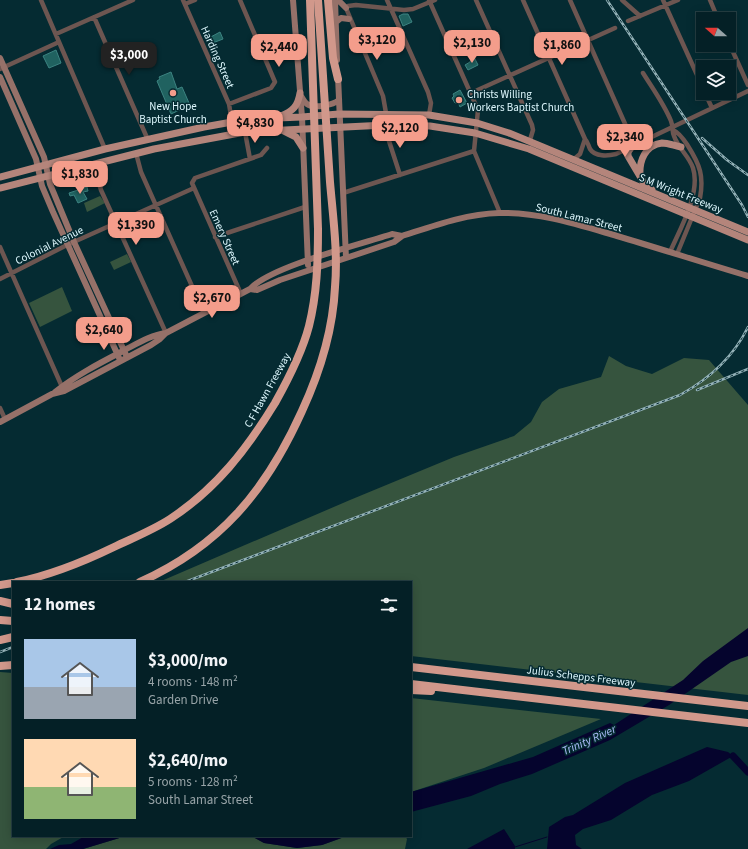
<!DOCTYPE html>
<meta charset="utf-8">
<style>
:root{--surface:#042026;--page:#122d32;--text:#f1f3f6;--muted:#97a3a7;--line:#253e43;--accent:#f49d8b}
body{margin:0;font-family:"Source Sans 3",sans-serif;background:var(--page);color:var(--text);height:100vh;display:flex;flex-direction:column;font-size:15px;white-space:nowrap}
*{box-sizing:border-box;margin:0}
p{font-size:13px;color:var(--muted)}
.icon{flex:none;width:22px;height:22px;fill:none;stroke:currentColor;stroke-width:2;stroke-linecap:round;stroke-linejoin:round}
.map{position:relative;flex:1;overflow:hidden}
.drawer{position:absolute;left:12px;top:581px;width:400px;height:256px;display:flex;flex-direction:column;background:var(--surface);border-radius:0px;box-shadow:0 2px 10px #0003,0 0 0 1px var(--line)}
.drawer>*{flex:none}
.needle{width:26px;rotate:291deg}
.tools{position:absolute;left:696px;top:12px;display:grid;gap:8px}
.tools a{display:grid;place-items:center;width:40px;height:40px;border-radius:0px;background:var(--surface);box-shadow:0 2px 10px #0003,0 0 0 1px var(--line);font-size:20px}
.price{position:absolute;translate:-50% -34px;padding:0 9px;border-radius:8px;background:var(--accent);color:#111;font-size:13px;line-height:26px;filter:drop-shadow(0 1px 2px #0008)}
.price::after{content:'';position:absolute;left:50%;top:24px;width:12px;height:9px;margin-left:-6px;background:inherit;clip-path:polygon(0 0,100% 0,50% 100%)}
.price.active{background:#222;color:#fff}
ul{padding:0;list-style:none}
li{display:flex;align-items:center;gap:12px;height:100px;padding:0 12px}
li span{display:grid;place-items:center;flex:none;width:112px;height:80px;border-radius:0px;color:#555}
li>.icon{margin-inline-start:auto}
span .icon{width:48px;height:48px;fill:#fffc;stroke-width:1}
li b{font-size:17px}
h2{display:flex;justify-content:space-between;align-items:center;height:48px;padding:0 12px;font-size:17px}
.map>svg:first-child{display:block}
.green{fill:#36543e}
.water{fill:#05042d}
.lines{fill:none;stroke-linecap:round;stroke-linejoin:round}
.stream{stroke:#05042d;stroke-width:1}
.river{stroke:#05042d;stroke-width:7}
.building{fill:#206260;stroke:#3c8381}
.street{stroke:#6d5651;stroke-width:4.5}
.secondary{stroke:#967169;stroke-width:6}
.primary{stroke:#b4857b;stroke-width:7}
.highway{stroke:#d1988b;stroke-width:8}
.rail-casing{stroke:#94b2b8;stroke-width:2.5}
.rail{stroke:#052b32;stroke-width:1;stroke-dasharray:3;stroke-linecap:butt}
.poi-dot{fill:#f49d8b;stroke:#052b32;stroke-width:1.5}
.labels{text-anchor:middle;stroke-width:3;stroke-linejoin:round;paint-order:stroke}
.street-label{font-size:11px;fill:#ddf7fd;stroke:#052b32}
.poi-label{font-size:11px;fill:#ddf7fd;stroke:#052b32;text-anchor:start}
.water-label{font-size:12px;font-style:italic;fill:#adbdfb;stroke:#052b32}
</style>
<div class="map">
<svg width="748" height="849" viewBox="0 0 748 849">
<rect width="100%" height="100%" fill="#052b32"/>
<path class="green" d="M 100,196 L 105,203 L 87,212 L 84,203 Z
M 127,254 L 131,262 L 114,270 L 110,262 Z
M 62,287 L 72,311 L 40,327 L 29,303 Z
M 609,356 L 626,366 L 652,374 L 684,358 L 709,360 L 748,405 L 748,695 L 411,656 L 411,582 L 159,582 L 350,500 L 454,457 L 514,436 L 531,422 L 542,402 L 559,389 L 601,377 Z
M 0,672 L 13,673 L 13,836 L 65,836 L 51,844 L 46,849 L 0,849 Z
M 411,698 L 601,719 L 484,768 L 411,792 Z
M 126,836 L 251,836 L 264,843 L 297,848 L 322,845 L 347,836 L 405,836 L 407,839 L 405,849 L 83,849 Z"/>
<path class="water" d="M 748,628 L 748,656 L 731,662 L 669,705 L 610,740 L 532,774 L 500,784 L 471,796 L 411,812 L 411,792 L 533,757 L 610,723 L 614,725 L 683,680 L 703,661 Z
M 707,747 L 728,752 L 733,756 L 689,781 L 652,795 L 611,820 L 583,829 L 575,835 L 576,845 L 582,849 L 547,849 L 549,827 L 565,817 L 573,815 L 625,783 Z
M 504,829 L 515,846 L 515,849 L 467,849 Z
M 85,836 L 126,836 L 83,849 L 50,849 L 59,845 L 71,844 Z
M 251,836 L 347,836 L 322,845 L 297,848 L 264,843 Z"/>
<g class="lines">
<path class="stream" d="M 515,847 L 547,837"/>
<path class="river" d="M 733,756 L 748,772"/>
</g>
<path class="building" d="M 403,14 L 408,14 L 412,22 L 403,26 L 399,16 Z
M 220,32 L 223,39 L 210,44 L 207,39 Z
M 56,50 L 61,63 L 49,68 L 43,56 Z
M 474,57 L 478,65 L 468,70 L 465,65 L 470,62 L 471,59 Z
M 171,72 L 177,89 L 182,87 L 189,103 L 185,105 L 186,107 L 171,114 L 157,81 L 160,79 L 159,77 Z
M 460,90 L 467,103 L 460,107 L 458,102 L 455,103 L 452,98 L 454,96 L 453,94 Z
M 87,187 L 88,191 L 83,192 L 87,199 L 78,203 L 74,195 L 70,196 L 69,193 Z"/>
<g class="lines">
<path class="street" d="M 41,0 L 105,149
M 183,0 L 229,104 L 232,122
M 387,0 L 428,92 L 431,103 L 429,115
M 429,0 L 478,110 L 474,151 L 500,213
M 476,0 L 532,125 L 533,130 L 530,140
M 523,0 L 585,139 C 588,142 588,145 590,149 C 595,157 608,156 616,154 L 748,91
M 570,0 L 634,144
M 622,0 L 640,16
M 663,0 L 703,88
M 710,0 L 718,19
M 185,4 L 195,0
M 94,17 L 148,140
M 628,21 L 678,0
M 56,34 L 133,0
M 729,43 L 748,85
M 0,69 L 59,42
M 643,73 C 653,89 664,104 671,121 C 673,126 672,132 674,136 C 678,148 689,156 693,168 C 701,193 680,229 670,252
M 471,93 L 615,28
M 705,93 L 712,108
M 229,104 L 271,88 L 275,82 L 240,0
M 386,113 L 383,96 L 346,8 L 348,6 L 356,5 L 404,10 L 413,9 L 435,0
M 386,125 L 389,141 L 400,175
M 673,130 C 680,133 684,140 688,146 C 700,165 704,176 700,198 L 677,254
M 245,132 L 250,159
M 136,153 L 141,172 L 204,313
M 573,160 L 580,154 L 585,139
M 93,164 L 101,190 L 166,333
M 343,193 L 474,151
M 215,237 L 305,207
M 0,247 L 63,389
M 0,279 L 67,245 L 194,188
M 241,294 L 192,183 L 195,178 L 261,155 L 267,148
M 0,408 L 5,419"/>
<path class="secondary" d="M 293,0 L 302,117 L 308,265
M 335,0 L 337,60
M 338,0 L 346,8
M 335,23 L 341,18 L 349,19
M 0,58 L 44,157 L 50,184 L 74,242 L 127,357
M 338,76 L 346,258
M 0,77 L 36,159 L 42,186 L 53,212 L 120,360
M 301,96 C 303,99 304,102 307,104 C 314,109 333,105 339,100
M 402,236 C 433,226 465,214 499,213 C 540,212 579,225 617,236 C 661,249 704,263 748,276
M 55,392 C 75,376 98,364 121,352 C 135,345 150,335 166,333
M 0,422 L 52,394 L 64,391 L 151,345 L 160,339 L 166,333 L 250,289 C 271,266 359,245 392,234 L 402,236 L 394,242 L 280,280 L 257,290 L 250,289"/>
<path class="primary" d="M 281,116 C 293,111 298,106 300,93
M 284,131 L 296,137 L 303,148
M 634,144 L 628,152 L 628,156 L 644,183 L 652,190
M 640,176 C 639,161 645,145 662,143 C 668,143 675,146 681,147
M 0,177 L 105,149 L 204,127 L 232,122 L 277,118 L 302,117 L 339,114 L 429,115 L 477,123 L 509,133 L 748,232
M 0,188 L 154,149 L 245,132 L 386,125 L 430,126 L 475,133 L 529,149 L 748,240"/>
<path class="highway" d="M 328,0 L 333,58 L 338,79
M 17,582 C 51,575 83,562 114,547 C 133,538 153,530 170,519 C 216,489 247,449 275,403 C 289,378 302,353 309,326 C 317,294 318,262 318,229 L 310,0
M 140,582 C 220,546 266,491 302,411 C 320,372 333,330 335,287 C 338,253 333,217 330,182 C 326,121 322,61 318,0
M 0,585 L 13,583
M 0,601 L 13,604
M 0,620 L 13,621
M 0,640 L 13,637
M 0,666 L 13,665
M 411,667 L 748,706
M 411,684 L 748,723
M 411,690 L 431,691"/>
<g class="rail-casing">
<path id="rail" d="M 607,0 L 742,205 L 748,217
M 702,138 L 727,160 L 748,175
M 697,390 L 748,369
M 185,582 L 680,395 C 709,379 733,358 748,327
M 0,652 L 13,647"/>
</g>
<use href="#rail" class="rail"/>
</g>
<g class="poi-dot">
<circle cx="173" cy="93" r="4"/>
<circle cx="459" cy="100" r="4"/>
</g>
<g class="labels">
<g class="street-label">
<text transform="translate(218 57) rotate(66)" y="4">Harding Street</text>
<text transform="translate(681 193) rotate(22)" y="4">S M Wright Freeway</text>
<text transform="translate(579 217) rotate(14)" y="4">South Lamar Street</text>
<text transform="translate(225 237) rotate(66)" y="4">Emery Street</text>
<text transform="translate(49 245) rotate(-26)" y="4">Colonial Avenue</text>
<text transform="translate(267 390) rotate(-61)" y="4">C F Hawn Freeway</text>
<text transform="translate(581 676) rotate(7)" y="4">Julius Schepps Freeway</text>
</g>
<g class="poi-label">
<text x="467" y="98">Christs Willing<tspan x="467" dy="13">Workers Baptist Church</tspan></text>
<text x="173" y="110" text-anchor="middle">New Hope<tspan x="173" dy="13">Baptist Church</tspan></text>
</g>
<g class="water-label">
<text transform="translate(589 740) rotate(-24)" y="4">Trinity River</text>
</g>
</g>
</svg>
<div class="tools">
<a><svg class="needle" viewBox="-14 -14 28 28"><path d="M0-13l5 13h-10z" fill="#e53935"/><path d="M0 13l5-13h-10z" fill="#97a3a7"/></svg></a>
<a><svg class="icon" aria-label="layers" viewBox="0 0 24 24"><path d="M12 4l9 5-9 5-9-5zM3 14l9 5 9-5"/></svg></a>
</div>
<b class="price" style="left:377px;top:61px">$3,120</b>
<b class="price" style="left:472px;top:64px">$2,130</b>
<b class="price" style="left:562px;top:66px">$1,860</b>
<b class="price" style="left:279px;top:68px">$2,440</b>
<b class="price active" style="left:129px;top:76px">$3,000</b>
<b class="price" style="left:255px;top:144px">$4,830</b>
<b class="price" style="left:400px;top:149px">$2,120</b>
<b class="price" style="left:625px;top:158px">$2,340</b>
<b class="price" style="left:80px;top:195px">$1,830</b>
<b class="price" style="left:136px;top:246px">$1,390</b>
<b class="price" style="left:212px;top:319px">$2,670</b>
<b class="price" style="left:104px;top:351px">$2,640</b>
<section class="drawer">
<h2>12 homes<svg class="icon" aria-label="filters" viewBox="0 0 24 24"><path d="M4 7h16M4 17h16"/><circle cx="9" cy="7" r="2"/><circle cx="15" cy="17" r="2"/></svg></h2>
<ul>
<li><span style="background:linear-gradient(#a9c7e8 60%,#9aa5b1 0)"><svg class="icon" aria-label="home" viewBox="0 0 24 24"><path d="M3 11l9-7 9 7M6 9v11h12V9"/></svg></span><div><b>$3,000/mo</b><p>4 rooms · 148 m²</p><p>Garden Drive</p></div></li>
<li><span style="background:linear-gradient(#ffd9b3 60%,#8fb573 0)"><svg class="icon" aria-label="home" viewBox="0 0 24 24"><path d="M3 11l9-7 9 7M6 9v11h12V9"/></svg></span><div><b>$2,640/mo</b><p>5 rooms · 128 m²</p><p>South Lamar Street</p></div></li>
</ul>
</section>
</div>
